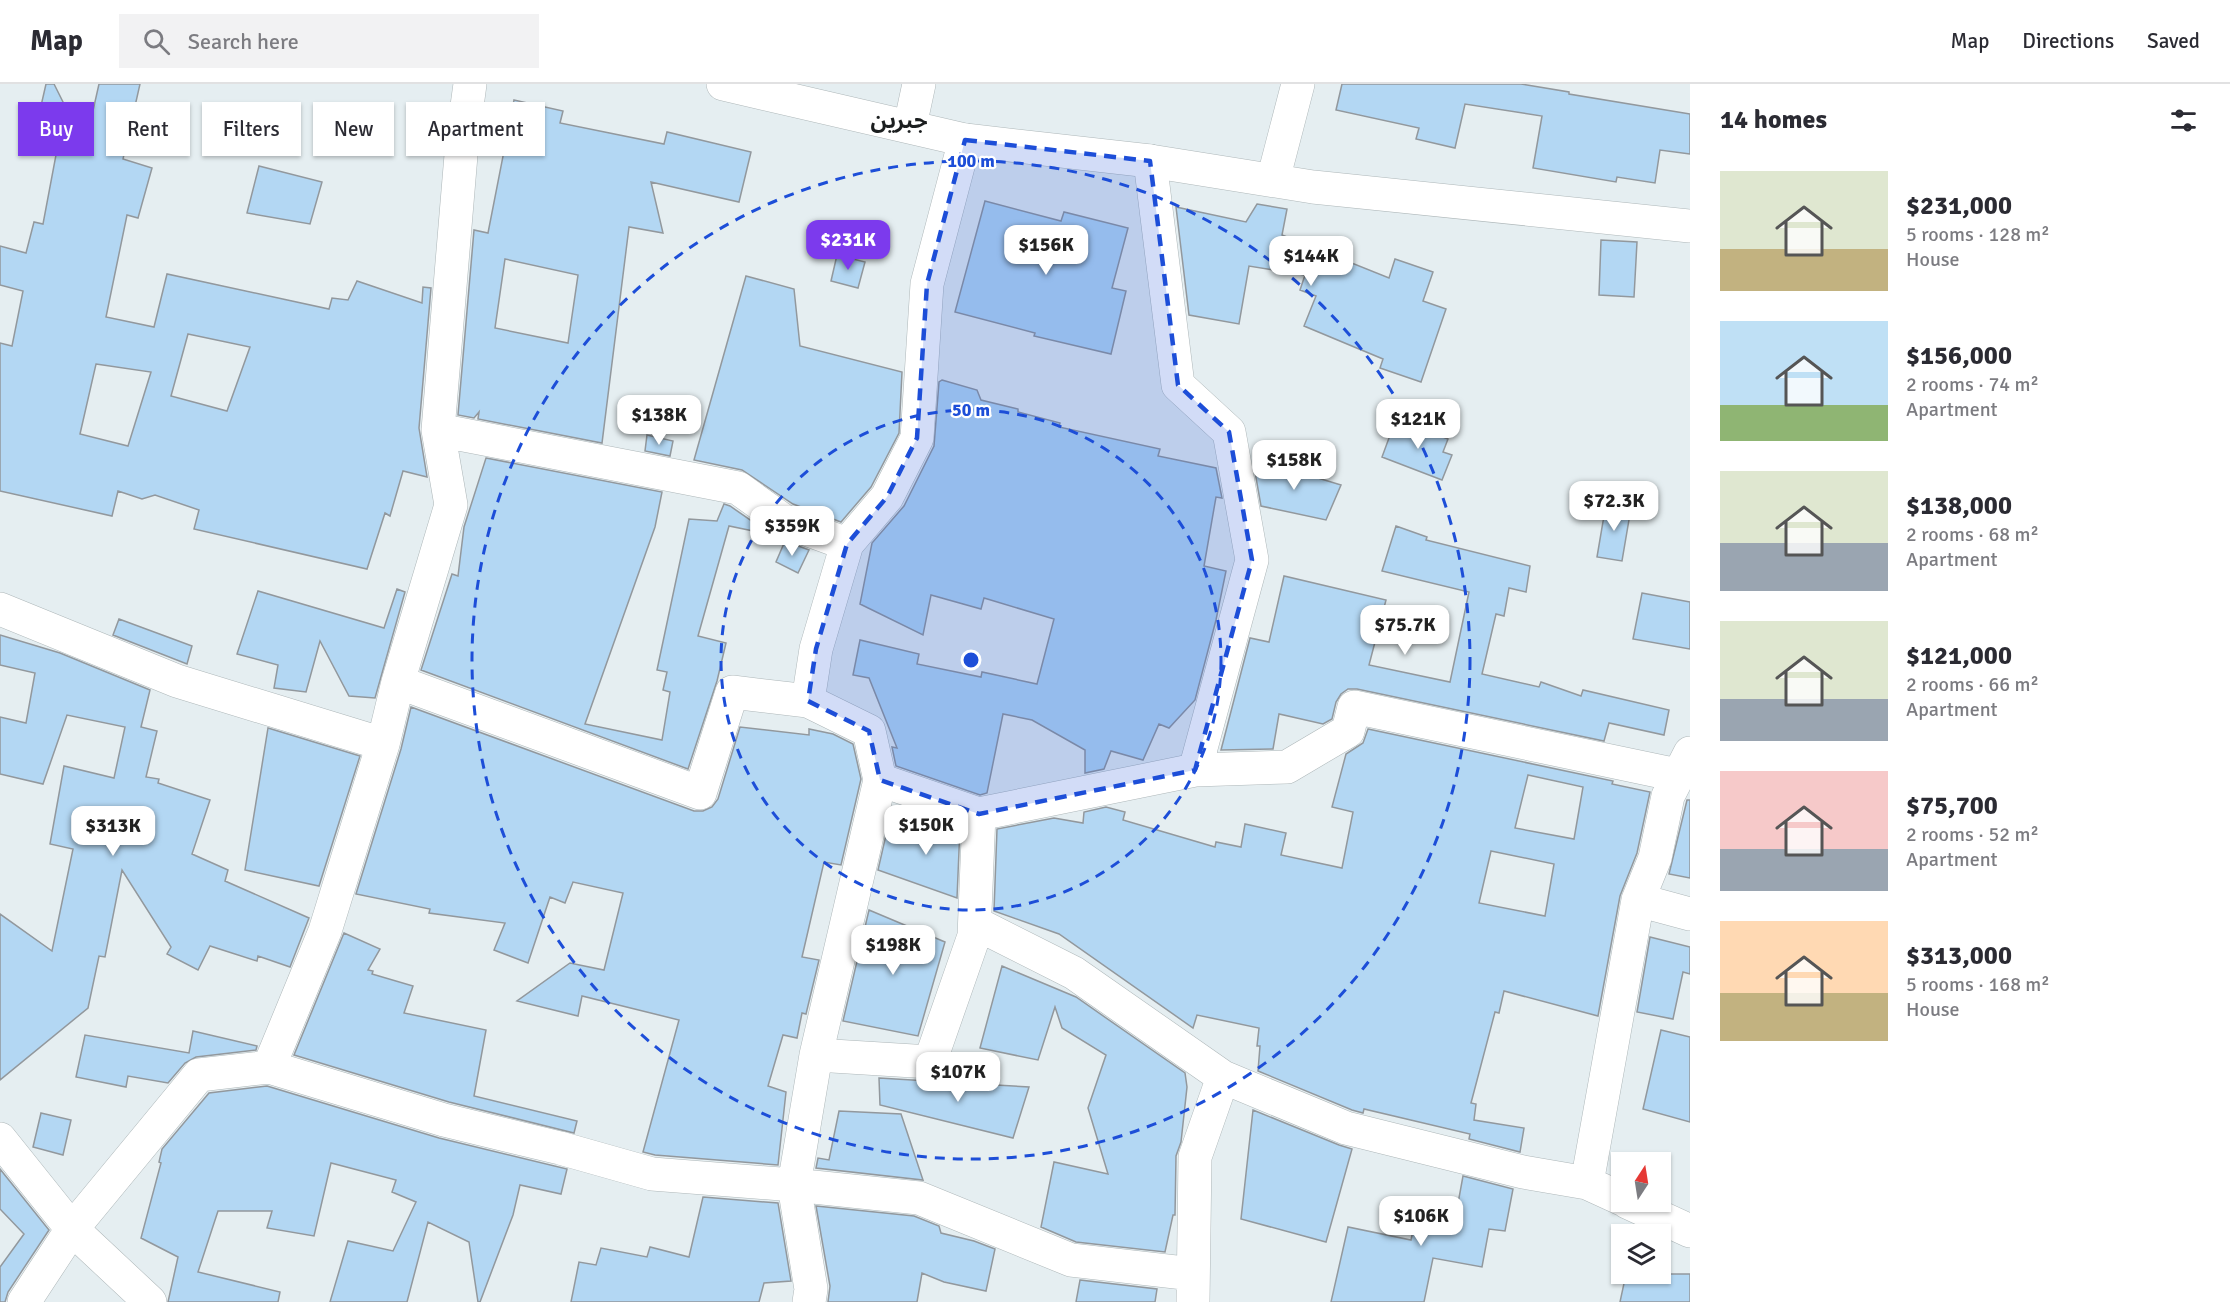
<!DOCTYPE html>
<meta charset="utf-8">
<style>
:root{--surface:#fff;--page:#f2f2f3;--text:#2b2b33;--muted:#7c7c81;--line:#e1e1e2;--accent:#7c3aed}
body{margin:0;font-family:Signika,"Noto Sans Arabic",sans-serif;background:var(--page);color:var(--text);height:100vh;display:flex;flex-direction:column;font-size:22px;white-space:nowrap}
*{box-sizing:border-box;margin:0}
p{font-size:20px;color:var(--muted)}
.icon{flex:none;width:33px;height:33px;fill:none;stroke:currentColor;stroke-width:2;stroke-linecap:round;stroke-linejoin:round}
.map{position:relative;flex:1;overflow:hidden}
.panel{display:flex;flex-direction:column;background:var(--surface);width:540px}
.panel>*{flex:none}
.top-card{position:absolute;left:18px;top:18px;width:570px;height:54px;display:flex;gap:12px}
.needle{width:39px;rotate:12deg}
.fabs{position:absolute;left:1611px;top:1068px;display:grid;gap:12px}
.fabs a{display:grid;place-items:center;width:60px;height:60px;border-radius:0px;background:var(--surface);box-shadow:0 2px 4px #0004;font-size:30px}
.price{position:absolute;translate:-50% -51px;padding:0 14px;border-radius:12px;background:#fff;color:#222;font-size:20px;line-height:39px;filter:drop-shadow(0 2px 3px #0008)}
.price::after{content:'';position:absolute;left:50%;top:36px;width:18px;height:14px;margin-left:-9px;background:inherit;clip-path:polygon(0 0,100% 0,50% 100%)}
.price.current{background:var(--accent);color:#fff}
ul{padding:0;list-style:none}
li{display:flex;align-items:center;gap:18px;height:150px;padding:0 30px}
li span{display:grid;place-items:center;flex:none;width:168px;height:120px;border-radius:0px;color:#555}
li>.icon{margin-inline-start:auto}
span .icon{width:72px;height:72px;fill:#fffc;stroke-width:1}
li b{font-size:26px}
h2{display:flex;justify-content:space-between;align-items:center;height:72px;padding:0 30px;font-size:26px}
.tag{padding:0 21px;border-radius:0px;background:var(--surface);box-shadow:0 2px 4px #0004;font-size:21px;line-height:54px}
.tag.current{background:var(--accent);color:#fff}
header{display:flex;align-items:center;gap:36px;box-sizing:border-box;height:84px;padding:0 30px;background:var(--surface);border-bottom:2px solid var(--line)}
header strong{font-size:28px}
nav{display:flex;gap:33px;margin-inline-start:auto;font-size:21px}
.search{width:420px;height:54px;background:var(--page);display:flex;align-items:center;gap:15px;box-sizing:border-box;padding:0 21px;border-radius:0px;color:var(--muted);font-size:22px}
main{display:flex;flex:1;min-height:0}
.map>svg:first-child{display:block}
.building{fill:#b3d7f3;stroke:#92989d;stroke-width:1.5;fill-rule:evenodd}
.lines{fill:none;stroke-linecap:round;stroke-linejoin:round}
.minor-casing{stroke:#aeb7b9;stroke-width:34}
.major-casing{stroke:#aeb7b9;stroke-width:34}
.minor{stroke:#fff;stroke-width:33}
.major{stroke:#fff;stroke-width:33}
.marked{fill:#1d4ed8;fill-opacity:0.2;stroke:#1d4ed8;stroke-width:4.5;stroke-dasharray:12 8;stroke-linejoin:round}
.ring{fill:none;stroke:#1d4ed8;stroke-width:3;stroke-dasharray:10 8}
.labels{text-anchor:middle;stroke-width:4.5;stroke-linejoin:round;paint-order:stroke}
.district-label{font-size:22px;font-weight:bold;fill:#1b1e1f;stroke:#fff}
.centre{fill:#1d4ed8;stroke:#fff;stroke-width:3}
.ring-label{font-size:18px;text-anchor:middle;font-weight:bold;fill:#1d4ed8;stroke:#fff;stroke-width:4.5;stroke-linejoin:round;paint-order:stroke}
</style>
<header>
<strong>Map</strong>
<div class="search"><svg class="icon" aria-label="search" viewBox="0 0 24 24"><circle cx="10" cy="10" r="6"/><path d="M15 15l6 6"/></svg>Search here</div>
<nav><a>Map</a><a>Directions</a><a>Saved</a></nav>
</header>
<main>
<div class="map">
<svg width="1690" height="1218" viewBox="0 0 1690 1218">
<rect width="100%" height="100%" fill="#e5eef1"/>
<path class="building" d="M 46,0 L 54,0 L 85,62 L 99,0 L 140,0 L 123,75 L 152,84 L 138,134 L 127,131 L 106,233 L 154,243 L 167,190 L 329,225 L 332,214 L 348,216 L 357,197 L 422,219 L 423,203 L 431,204 L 419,344 L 427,393 L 403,387 L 390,432 L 385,429 L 367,485 L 194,445 L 199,426 L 155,411 L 142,415 L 118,407 L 112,432 L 0,407 L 0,259 L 12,262 L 23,207 L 0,201 L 0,162 L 26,169 L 34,138 L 43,140 L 59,55 L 35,48 ZM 188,250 L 250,263 L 227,327 L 171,312 ZM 96,280 L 151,288 L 128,362 L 80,350 Z
M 1342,0 L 1521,0 L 1569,8 L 1569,10 L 1690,30 L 1690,70 L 1660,66 L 1655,99 L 1617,93 L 1616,98 L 1533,84 L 1542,32 L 1465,20 L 1455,64 L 1416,55 L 1419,44 L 1336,26 Z
M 514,16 L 563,27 L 560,39 L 664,60 L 667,48 L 751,68 L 739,118 L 651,98 L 663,149 L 629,143 L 602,359 L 478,335 L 479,328 L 474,334 L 458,331 L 474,146 L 488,149 ZM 505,175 L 578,191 L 568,259 L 495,244 Z
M 259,82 L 322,98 L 310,140 L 247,129 Z
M 985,117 L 1061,137 L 1064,128 L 1128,144 L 1112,204 L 1126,207 L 1111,270 L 1034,252 L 1035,249 L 955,228 Z
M 1257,120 L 1287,125 L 1282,151 L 1389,194 L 1395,175 L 1433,188 L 1423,217 L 1446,225 L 1421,298 L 1380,284 L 1383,275 L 1304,242 L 1316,212 L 1300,206 L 1305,191 L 1249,182 L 1239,240 L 1189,231 L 1176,123 L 1246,138 Z
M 1601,156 L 1637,158 L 1634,213 L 1599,211 Z
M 837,171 L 865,178 L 858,204 L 831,197 Z
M 746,192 L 794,205 L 800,262 L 902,288 L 899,349 L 871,403 L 841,438 L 793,420 L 742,386 L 694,376 Z
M 942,296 L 977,306 L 981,316 L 1018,325 L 1018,328 L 1060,339 L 1059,343 L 1160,365 L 1158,372 L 1216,384 L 1222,414 L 1216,413 L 1204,482 L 1226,487 L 1216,536 L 1195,616 L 1169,644 L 1159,640 L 1143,676 L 1111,667 L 1104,685 L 1085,689 L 1085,666 L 1032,636 L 1003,630 L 987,709 L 980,711 L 896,682 L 892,663 L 897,664 L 869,594 L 853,591 L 860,556 L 919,570 L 917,580 L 981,593 L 982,588 L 1037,600 L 1054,535 L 984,514 L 981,525 L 931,511 L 923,551 L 860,520 L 872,459 L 904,422 L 934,362 L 939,298 Z
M 1396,335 L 1448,355 L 1443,368 L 1452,371 L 1442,396 L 1382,373 Z
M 647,351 L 673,357 L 670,372 L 645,367 Z
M 486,374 L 662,408 L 655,443 L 585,640 L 662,656 L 670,608 L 663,606 L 667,588 L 657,586 L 689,435 L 717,437 L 724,420 L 730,422 L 772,451 L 729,442 L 698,552 L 726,559 L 717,597 L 688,685 L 421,586 L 452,490 L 458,492 L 464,443 Z
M 1255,375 L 1341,401 L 1326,436 L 1261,422 L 1255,388 Z
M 1606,420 L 1631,424 L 1622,477 L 1597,473 Z
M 1396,442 L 1427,453 L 1426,456 L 1530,482 L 1526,508 L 1509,504 L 1504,532 L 1496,530 L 1482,590 L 1539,603 L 1541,598 L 1581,612 L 1583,606 L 1669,626 L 1664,651 L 1609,639 L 1604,657 L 1357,605 L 1348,605 L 1341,610 L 1336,618 L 1332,635 L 1323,640 L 1279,630 L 1273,665 L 1221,666 L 1250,554 L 1269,558 L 1284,492 L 1386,516 L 1369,581 L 1450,598 L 1469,508 L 1382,487 Z
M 785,457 L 809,466 L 798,489 L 776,478 Z
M 397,505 L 405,508 L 375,614 L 349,612 L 320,557 L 306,608 L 274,604 L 278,581 L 237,570 L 258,507 L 384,544 Z
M 1642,509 L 1690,518 L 1690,565 L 1633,555 Z
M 119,535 L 192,562 L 187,580 L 113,551 Z
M 0,551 L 60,569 L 150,606 L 141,643 L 157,647 L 146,693 L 159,695 L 158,699 L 210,716 L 192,770 L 228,786 L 225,797 L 309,834 L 290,883 L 258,872 L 257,877 L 210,862 L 198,886 L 167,870 L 171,863 L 122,786 L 105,873 L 99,872 L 88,924 L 0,996 L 0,830 L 52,867 L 73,765 L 50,760 L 64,682 L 114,694 L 125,643 L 67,631 L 43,700 L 0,690 L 0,633 L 26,639 L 35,589 L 0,581 Z
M 411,623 L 694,727 L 703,727 L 712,723 L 718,715 L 740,643 L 809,651 L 809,645 L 833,650 L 853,660 L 861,695 L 841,781 L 824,778 L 802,873 L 819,876 L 806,930 L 802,929 L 797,954 L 783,951 L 768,1002 L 786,1008 L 778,1081 L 655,1071 L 643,1068 L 679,936 L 582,912 L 578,932 L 517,917 L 570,879 L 604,886 L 623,809 L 573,798 L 565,819 L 550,813 L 528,879 L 494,866 L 505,839 L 429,829 L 430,825 L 356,810 L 401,665 Z
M 268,644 L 360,672 L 319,802 L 245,786 Z
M 1368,645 L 1613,697 L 1612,700 L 1650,708 L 1637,769 L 1620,812 L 1598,932 L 1504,907 L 1499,929 L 1495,928 L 1471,1019 L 1476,1020 L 1474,1036 L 1524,1044 L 1520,1068 L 1469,1055 L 1470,1050 L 1364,1025 L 1363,1029 L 1352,1026 L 1258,987 L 1260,962 L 1257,962 L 1259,944 L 1197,931 L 1193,944 L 1059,850 L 994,827 L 997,745 L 1054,734 L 1083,739 L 1084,728 L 1106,723 L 1125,728 L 1123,736 L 1215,763 L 1216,758 L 1241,763 L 1245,740 L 1286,749 L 1281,771 L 1342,784 L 1353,728 L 1332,723 L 1346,670 L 1363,659 ZM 1528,691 L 1583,703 L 1574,755 L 1515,744 ZM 1491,767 L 1554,780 L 1545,832 L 1479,819 Z
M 1687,716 L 1690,716 L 1690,794 L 1669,790 Z
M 918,729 L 960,743 L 957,814 L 878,786 L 886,751 L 909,758 Z
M 869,826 L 945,858 L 918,952 L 843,937 Z
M 344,849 L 380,865 L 368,886 L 373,887 L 372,890 L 413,902 L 404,929 L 486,946 L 474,1012 L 577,1037 L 574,1049 L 449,1018 L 294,971 Z
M 1650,853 L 1690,863 L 1690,890 L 1683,888 L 1673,935 L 1637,928 Z
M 1002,882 L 1076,913 L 1185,989 L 1187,1003 L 1181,1058 L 1176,1072 L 1175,1131 L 1173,1131 L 1165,1168 L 1076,1158 L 1041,1143 L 1054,1078 L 1108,1090 L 1088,1024 L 1106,971 L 1062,944 L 1055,923 L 1038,976 L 980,964 Z
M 1661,946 L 1690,953 L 1690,1038 L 1643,1025 Z
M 193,947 L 257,962 L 256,966 L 196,973 L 185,979 L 168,999 L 128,992 L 126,1003 L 76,993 L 85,951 L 189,969 Z
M 879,994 L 978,1000 L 1029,1003 L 1013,1054 L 880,1021 Z
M 267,1002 L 439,1054 L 567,1085 L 561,1110 L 520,1101 L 513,1131 L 480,1218 L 478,1218 L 469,1158 L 428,1138 L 407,1218 L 330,1218 L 348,1157 L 393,1167 L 416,1118 L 392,1108 L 396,1096 L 331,1079 L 314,1152 L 267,1144 L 272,1127 L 218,1127 L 198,1188 L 280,1208 L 278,1218 L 168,1218 L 178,1173 L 141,1154 L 161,1079 L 159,1078 L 162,1065 L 209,1009 Z
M 1253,1026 L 1339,1061 L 1352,1065 L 1326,1158 L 1241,1135 Z
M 839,1027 L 901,1030 L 923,1096 L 816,1084 L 818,1074 L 829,1076 Z
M 41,1029 L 71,1036 L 63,1071 L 33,1063 Z
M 0,1085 L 49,1146 L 8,1208 L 5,1218 L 0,1218 L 0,1183 L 24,1150 L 0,1125 Z
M 1463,1092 L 1513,1105 L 1505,1147 L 1489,1145 L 1482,1183 L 1433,1174 L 1424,1218 L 1331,1218 L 1348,1143 L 1411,1156 L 1419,1117 L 1457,1125 Z
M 703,1113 L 778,1119 L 791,1197 L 764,1199 L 759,1218 L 571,1218 L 579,1178 L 596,1181 L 601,1164 L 647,1173 L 650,1163 L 689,1173 Z
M 816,1122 L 914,1132 L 939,1142 L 941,1149 L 974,1157 L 995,1165 L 986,1207 L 944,1198 L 922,1189 L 917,1218 L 828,1218 L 830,1202 Z
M 1626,1190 L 1690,1190 L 1690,1218 L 1620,1218 Z
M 1080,1196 L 1157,1205 L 1155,1218 L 1076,1218 Z"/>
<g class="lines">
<g class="minor-casing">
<path id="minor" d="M 910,42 L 919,0
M 1273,96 L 1298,0
M 438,346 L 738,404 L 784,437 L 847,460
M 0,525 L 177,597 L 383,660
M 398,598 L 700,709 L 732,608 L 808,617
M 1195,686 L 1287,683 L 1348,647 L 1354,623 L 1677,691
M 979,730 L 1195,686 L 1252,476 L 1229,348 L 1178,301 L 1150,77
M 1638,816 L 1690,830
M 975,839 L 1074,889 L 1223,993 L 1346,1044 L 1523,1088 L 1587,1099 L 1622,1115
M 816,971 L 930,978 L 974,852 L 979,730 L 880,696
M 269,983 L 444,1036 L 560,1064 L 652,1090 L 794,1101 L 919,1114 L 1071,1176 L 1193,1190
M 0,1055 L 72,1145 L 150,1218
M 1587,1099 L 1638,816 L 1655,774 L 1668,712 L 1690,669
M 1627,1118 L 1690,1147
M 24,1218 L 72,1145 L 199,991 L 269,983 L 325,847 L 383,660 L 398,598 L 451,421 L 438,346 L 462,59 L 470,0
M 809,1218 L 811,1205 L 794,1101 L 816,971 L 880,696 L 869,647 L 808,617 L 816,565 L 847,460 L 887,413 L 917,354 L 927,200 L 965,56
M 1193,1218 L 1195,1073 L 1223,993"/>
</g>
<g class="major-casing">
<path id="major" d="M 723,0 L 965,56 L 1150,77 L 1313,103 L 1690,142"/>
</g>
<use href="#minor" class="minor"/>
<use href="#major" class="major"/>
</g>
<path class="marked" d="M 965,56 L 1150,77 L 1178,301 L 1229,348 L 1252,476 L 1195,686 L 979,730 L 880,696 L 869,647 L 808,617 L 816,565 L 847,460 L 887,413 L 917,354 L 927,200 Z"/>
<g class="ring">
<circle cx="971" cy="576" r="250"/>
<circle cx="971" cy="576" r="499"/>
</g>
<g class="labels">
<g class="district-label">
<text x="899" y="44">جبرين</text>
</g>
</g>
<circle cx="971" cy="576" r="9" class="centre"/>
<g class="ring-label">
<text x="971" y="83">100 m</text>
<text x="971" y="332">50 m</text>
</g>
</svg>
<div class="fabs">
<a><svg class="needle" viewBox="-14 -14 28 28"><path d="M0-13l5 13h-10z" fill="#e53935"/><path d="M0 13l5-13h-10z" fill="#7c7c81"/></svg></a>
<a><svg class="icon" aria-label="layers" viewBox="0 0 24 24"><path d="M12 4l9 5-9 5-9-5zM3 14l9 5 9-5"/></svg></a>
</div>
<b class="price current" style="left:848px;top:187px">$231K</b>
<b class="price" style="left:1046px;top:192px">$156K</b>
<b class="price" style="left:1311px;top:203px">$144K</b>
<b class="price" style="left:659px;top:362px">$138K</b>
<b class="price" style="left:1418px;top:366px">$121K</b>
<b class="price" style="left:1294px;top:407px">$158K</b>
<b class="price" style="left:1614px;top:448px">$72.3K</b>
<b class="price" style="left:792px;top:473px">$359K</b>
<b class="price" style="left:1405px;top:572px">$75.7K</b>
<b class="price" style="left:926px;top:772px">$150K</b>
<b class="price" style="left:113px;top:773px">$313K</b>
<b class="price" style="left:893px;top:892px">$198K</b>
<b class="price" style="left:958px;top:1019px">$107K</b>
<b class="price" style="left:1421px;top:1163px">$106K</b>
<div class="top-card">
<a class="tag current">Buy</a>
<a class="tag">Rent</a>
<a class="tag">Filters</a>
<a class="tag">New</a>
<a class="tag">Apartment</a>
</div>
</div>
<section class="panel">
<h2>14 homes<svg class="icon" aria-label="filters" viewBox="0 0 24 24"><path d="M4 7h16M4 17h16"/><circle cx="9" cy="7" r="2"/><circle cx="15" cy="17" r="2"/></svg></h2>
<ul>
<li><span style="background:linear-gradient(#dfe7d0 65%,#c2b280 0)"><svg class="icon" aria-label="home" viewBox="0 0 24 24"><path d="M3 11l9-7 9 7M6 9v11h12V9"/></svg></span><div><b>$231,000</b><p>5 rooms · 128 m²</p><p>House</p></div></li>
<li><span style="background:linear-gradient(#bfe0f5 70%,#8fb573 0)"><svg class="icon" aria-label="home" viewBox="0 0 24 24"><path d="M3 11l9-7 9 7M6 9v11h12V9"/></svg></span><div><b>$156,000</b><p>2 rooms · 74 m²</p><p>Apartment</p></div></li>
<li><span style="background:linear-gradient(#dfe7d0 60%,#9aa5b1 0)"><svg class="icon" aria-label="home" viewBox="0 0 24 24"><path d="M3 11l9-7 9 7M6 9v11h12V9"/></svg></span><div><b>$138,000</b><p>2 rooms · 68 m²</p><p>Apartment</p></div></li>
<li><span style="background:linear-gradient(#dfe7d0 65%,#9aa5b1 0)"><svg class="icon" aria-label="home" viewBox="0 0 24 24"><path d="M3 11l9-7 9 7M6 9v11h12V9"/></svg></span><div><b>$121,000</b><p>2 rooms · 66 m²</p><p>Apartment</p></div></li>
<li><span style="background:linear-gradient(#f6c9c9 65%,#9aa5b1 0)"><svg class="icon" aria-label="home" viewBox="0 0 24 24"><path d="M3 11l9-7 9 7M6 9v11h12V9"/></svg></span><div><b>$75,700</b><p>2 rooms · 52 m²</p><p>Apartment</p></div></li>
<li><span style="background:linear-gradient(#ffd9b3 60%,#c2b280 0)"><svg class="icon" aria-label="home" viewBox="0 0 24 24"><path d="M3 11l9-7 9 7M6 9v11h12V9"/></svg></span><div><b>$313,000</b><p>5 rooms · 168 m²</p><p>House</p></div></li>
</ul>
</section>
</main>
